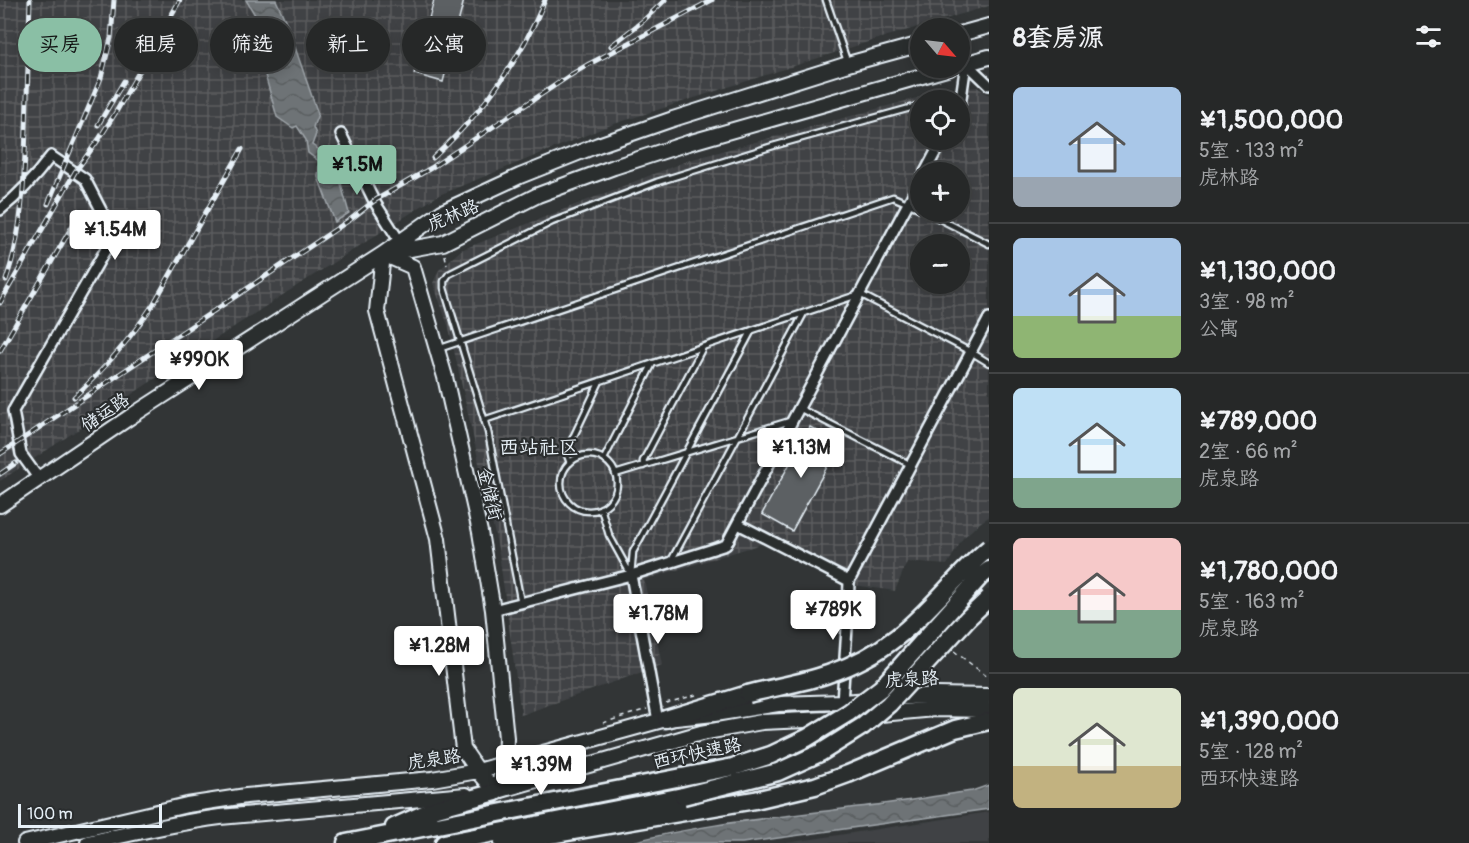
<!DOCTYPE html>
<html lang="zh">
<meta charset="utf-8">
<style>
:root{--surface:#262828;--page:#323434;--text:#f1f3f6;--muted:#a4a6a8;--line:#424445;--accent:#8abfa5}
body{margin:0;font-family:Pangolin,"LXGW WenKai TC",sans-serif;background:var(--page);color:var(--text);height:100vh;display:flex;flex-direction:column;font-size:22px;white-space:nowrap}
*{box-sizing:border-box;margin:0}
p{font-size:20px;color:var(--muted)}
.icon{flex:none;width:33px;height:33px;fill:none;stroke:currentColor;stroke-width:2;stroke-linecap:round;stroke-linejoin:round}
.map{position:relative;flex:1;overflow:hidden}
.details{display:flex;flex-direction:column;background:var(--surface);width:480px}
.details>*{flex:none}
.hud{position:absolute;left:18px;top:18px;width:570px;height:54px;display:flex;gap:12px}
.needle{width:39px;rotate:118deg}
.fabs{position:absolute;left:910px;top:18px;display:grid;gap:12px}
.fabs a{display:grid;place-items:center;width:60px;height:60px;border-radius:50%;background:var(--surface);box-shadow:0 3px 15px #0003,0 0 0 2px var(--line);font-size:30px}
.scale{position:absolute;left:18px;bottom:15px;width:144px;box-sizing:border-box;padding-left:6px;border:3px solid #e8f1f8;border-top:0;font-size:16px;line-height:21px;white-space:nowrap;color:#e8f1f8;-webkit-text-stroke:4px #2a2d2e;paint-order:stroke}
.price{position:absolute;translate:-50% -51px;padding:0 14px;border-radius:6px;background:#fff;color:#222;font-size:20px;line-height:39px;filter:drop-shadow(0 2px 3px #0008)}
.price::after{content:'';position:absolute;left:50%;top:36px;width:18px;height:14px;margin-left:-9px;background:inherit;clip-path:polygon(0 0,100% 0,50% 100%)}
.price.current{background:var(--accent);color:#111}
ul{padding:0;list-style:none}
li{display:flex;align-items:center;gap:18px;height:150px;padding:0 24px}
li+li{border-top:2px solid var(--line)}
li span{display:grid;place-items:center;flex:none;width:168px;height:120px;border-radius:9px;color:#555}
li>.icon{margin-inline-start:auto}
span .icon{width:72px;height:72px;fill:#fffc;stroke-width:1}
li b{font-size:26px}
h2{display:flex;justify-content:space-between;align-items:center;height:72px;padding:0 24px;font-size:26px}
.tag{padding:0 21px;border-radius:27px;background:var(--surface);box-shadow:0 3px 15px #0003,0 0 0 2px var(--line);font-size:21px;line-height:54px}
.tag.current{background:var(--accent);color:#111}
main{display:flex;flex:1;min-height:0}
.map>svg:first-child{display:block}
.built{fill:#3f4244}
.industrial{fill:url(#industrial-grid);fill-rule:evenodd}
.water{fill:url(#water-waves);stroke:#9fa5aa;stroke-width:1.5}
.building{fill:#5c6063;stroke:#e8f1f8;stroke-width:1.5}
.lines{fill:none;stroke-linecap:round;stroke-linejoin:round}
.lane-casing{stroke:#e8f1f8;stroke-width:9}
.street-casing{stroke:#e8f1f8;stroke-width:14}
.secondary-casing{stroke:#e8f1f8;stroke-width:18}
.highway-casing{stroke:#e8f1f8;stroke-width:21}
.path{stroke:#e8f1f8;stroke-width:1.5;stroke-dasharray:4.5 4.5;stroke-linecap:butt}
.lane{stroke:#2a2d2e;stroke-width:4.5}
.street{stroke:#2a2d2e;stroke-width:9}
.secondary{stroke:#2a2d2e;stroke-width:14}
.highway{stroke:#2a2d2e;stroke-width:16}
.rail-casing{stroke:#e8f1f8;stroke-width:5}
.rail{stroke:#2a2d2e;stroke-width:3;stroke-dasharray:9;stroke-linecap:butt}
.highway-bridge-casing{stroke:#e8f1f8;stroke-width:21;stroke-linecap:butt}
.highway-bridge{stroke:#2a2d2e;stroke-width:16}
.labels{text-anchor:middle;stroke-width:4.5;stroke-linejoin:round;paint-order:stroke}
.street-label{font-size:18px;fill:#e8f1f8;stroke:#2a2d2e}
.neighbourhood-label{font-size:20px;fill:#e8f1f8;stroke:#2a2d2e}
</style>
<main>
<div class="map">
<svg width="989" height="843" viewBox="0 0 989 843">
<defs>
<pattern id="industrial-grid" width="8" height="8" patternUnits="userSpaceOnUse" patternTransform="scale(1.5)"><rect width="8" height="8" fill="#3f4244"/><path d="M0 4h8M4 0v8" fill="none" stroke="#5b5e60"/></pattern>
<pattern id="water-waves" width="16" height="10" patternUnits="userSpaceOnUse" patternTransform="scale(1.5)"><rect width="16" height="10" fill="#6e7376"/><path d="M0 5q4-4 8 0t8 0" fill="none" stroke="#5a5e60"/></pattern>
</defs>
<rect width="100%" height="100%" fill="#323536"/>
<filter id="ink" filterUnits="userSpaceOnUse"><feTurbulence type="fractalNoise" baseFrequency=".0167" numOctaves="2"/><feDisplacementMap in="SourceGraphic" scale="12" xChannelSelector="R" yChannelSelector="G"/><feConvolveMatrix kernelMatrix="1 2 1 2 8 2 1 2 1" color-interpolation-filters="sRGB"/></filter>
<g filter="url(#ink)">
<path class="built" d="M 989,812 L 989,843 L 786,843 L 963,816 Z"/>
<path class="industrial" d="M 0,0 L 989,0 L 989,6 L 874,40 L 611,125 L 439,195 L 278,298 L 0,481 Z
M 977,87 L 989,95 L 989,517 L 981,522 L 963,538 L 947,565 L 907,562 L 895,591 L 854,585 L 768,542 L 644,580 L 662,665 L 521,715 L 499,553 L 449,328 L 433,283 L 439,270 L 461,250 L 689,160 L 946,90 ZM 921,100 L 960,100 L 960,140 L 921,140 ZM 921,172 L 960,172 L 960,212 L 921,212 ZM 921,244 L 960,244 L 960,284 L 921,284 Z"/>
<path class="water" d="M 246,0 L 276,0 L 287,24 L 318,114 L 313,127 L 316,134 L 312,145 L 324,153 L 332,151 L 349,213 L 335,222 L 318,177 L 320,162 L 308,153 L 306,140 L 297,126 L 293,128 L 277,117 L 261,61 L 261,35 L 255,15 Z
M 989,785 L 989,809 L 742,843 L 628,843 C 703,823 782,817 858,807 C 896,803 934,796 972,791 Z"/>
<path class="building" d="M 434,0 L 464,0 L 443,82 L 414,74 Z
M 810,427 L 840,443 L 792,531 L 762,514 Z"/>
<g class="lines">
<g class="lane-casing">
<path id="lane" d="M 826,0 L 847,61
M 926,212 L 989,244
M 438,349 L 893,197 L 921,209
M 799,408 L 911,465
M 484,420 L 860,294 L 971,352 L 989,363
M561 483a28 28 0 1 1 56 0a28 28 0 1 1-56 0Z
M 604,459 L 653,363
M 570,463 L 567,455 L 570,444 L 600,381
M 643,466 L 643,461 L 703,347
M 615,474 L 790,421
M 601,508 L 609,535 L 631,575
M 671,561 L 804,313
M 631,575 L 633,552 L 752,330
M 521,603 L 488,432 L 444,288 L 444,281 L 449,274 L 552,222 L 657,182 L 773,146 L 921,105"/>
</g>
<g class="street-casing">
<path id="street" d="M 966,63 L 989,85
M 960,105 L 966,63
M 341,134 L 374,201 L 400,242
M 925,172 L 942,140
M 0,210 C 20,194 36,176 51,156 L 85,179 L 114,235 L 13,411 L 21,454 L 39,479
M 738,524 L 849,581 L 989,318
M 631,575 L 658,721
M 493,610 L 631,575 L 726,545 L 921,179
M 842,702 L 848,613 L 849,581"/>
</g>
<g class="secondary-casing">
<path id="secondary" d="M 960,34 L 989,26
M 960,65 L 989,57
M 388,253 L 443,243 L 538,195 L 614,167 L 688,143 L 950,68
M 383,254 L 413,267 L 445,377 L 480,532 L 493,610 L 506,738 L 505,764 L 496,792 L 478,771 L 463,749 L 438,539 L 377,311 Z
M 0,505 L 130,417 L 383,254 L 442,212 L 520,176 L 598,145 L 673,119 L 848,64 L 921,44
M 491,793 L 701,733 L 762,722 L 827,719 L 935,709 L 989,710
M 25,843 L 187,805 L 246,796 L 432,779 L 478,771 L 666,719 L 714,714 L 778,704 L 842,702 L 936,695 L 989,696
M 88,843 C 132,833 175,823 220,817 L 466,795"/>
</g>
<g class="highway-casing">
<path id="highway" d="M 666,719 L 748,694
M 394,827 L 437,808 L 496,792
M 346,843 L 682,777
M 444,843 L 683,796
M 503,843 L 755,800 L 815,786 L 848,774 L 955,729 L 989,721"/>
</g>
<path class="path" d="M 445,255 L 447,265
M 954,651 L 989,678
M 666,703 L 696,695
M 603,723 L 647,709"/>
<use href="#lane" class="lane"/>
<use href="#street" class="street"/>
<use href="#secondary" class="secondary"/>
<use href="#highway" class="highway"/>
<g class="rail-casing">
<path id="rail" d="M 611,46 L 644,20 L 665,0
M 98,125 L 124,81
M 433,158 C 481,114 520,61 545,0
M 48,204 L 101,78 L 111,38 L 114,0
M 6,280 C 23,231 24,180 26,129 C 27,86 29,43 30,0
M 0,303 L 75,172 L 99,139 L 116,112 L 180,0
M 0,351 L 74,223
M 74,397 C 105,369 131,338 154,303 L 242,149
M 0,454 L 351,219 L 374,201 L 431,168 L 569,76 L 589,64 L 712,0
M 0,474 L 16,463"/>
</g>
<use href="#rail" class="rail"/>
<g class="highway-bridge-casing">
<path id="highway-bridge" d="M 748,694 C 774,687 803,683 828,674 C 852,666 877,653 897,637 C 931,611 956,575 989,548
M 682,777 L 733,767 L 771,755 L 807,738 L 848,713 L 881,688 L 980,577 L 989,570
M 683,796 L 778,772 L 820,753 L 863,726 L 889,704 L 968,618 L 989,598"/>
</g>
<use href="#highway-bridge" class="highway-bridge"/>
</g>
</g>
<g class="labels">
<g class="street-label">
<text transform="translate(453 215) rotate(-23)" y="6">虎林路</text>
<text transform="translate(105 412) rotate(-34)" y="6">储运路</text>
<text transform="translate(490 494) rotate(77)" y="6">金储街</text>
<text transform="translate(912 679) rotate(-3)" y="6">虎泉路</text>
<text transform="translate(697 753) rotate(-12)" y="6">西环快速路</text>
<text transform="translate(434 759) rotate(-8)" y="6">虎泉路</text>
</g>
<g class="neighbourhood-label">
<text x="539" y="454">西站社区</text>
</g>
</g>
</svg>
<div class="fabs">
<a><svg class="needle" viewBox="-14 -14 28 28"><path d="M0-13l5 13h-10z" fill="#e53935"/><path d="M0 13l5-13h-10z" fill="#a4a6a8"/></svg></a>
<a><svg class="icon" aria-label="locate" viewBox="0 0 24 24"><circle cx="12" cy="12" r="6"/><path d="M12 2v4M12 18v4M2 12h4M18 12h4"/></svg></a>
<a>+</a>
<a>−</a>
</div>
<div class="scale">100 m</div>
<b class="price current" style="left:357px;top:196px">¥1.5M</b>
<b class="price" style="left:115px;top:261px">¥1.54M</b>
<b class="price" style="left:199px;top:391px">¥990K</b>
<b class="price" style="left:801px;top:479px">¥1.13M</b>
<b class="price" style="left:833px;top:641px">¥789K</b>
<b class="price" style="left:658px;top:645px">¥1.78M</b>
<b class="price" style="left:439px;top:677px">¥1.28M</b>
<b class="price" style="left:541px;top:796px">¥1.39M</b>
<div class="hud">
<a class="tag current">买房</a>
<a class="tag">租房</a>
<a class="tag">筛选</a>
<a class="tag">新上</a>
<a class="tag">公寓</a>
</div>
</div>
<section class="details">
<h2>8套房源<svg class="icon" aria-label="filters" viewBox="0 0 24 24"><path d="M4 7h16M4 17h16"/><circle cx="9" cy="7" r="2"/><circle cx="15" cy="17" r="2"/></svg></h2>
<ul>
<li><span style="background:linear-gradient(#a9c7e8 75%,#9aa5b1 0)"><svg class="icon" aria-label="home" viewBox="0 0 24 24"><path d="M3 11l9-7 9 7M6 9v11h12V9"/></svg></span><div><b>¥1,500,000</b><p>5室 · 133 m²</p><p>虎林路</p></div></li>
<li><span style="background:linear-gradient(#a9c7e8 65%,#8fb573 0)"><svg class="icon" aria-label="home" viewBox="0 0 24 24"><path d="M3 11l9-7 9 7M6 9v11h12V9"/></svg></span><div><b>¥1,130,000</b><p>3室 · 98 m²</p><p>公寓</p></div></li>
<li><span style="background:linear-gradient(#bfe0f5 75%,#7fa58c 0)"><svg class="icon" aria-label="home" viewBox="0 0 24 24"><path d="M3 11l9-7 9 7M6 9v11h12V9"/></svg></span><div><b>¥789,000</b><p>2室 · 66 m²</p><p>虎泉路</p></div></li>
<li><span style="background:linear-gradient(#f6c9c9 60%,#7fa58c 0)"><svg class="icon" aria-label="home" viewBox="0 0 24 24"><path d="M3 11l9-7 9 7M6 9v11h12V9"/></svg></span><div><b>¥1,780,000</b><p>5室 · 163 m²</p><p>虎泉路</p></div></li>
<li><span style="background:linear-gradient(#dfe7d0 65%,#c2b280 0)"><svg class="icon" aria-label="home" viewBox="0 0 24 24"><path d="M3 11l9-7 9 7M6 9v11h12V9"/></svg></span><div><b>¥1,390,000</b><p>5室 · 128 m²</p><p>西环快速路</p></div></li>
</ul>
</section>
</main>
